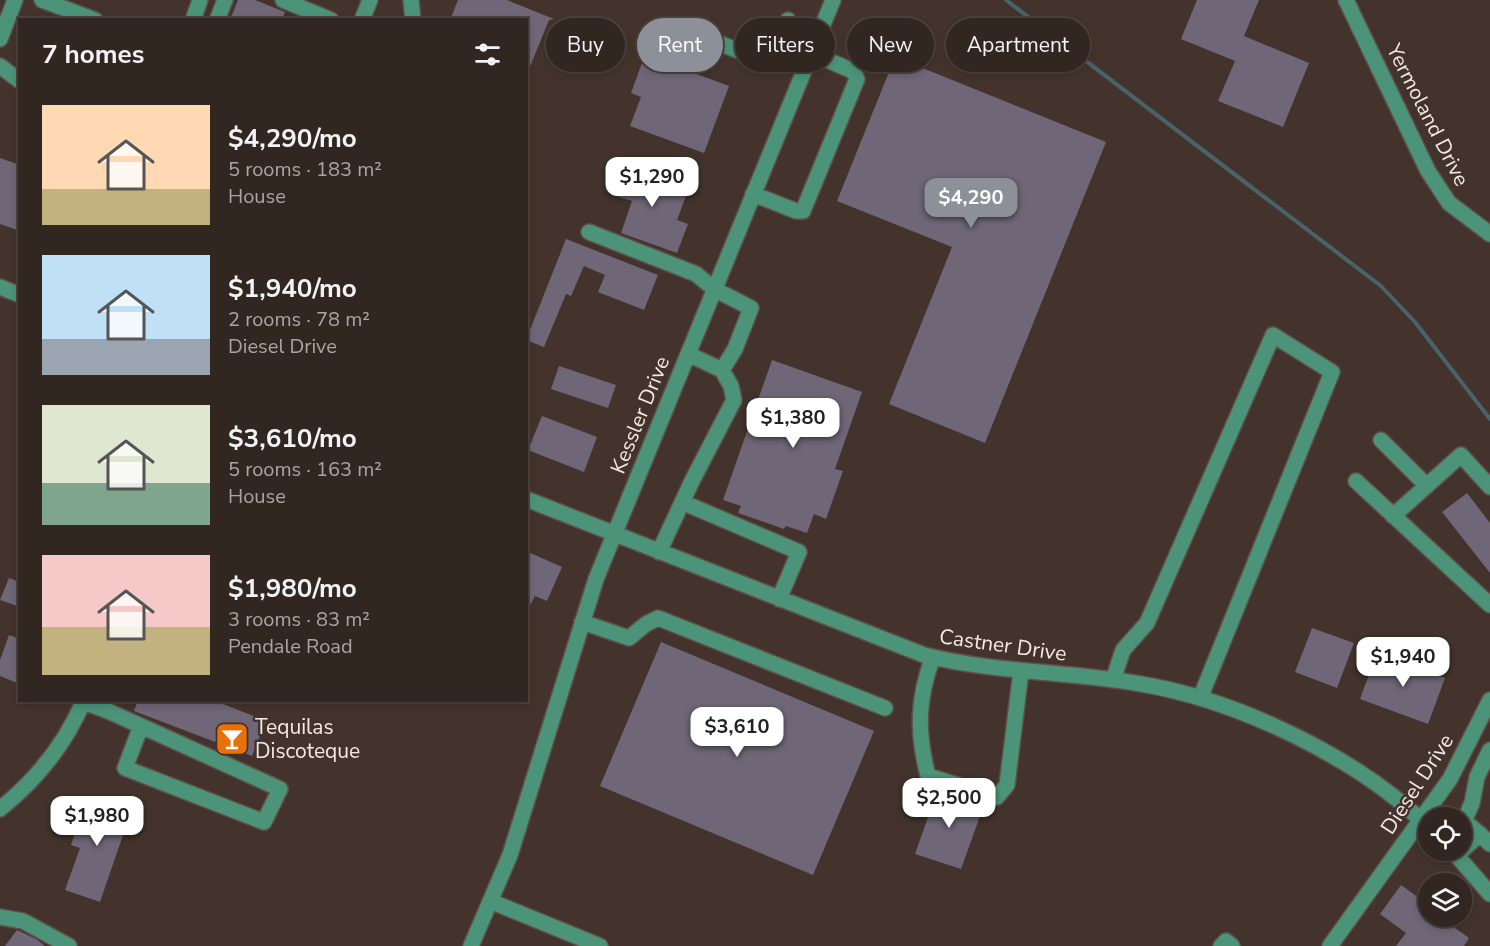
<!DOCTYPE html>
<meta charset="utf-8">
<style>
:root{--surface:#322621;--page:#3d322e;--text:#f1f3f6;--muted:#a8a5a5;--line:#4d433f;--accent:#8c9099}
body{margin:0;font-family:"Nunito Sans",sans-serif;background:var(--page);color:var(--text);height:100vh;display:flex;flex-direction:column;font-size:22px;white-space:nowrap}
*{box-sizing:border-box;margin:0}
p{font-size:20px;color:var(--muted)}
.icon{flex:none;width:33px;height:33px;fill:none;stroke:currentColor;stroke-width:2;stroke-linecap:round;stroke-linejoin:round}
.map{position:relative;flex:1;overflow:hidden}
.sheet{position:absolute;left:18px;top:18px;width:510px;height:684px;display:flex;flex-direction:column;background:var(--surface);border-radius:0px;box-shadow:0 3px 9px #0003,0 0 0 2px var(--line)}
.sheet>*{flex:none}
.banner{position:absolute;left:546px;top:18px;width:570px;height:54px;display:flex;gap:12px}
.controls{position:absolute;left:1418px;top:807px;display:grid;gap:12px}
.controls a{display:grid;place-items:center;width:54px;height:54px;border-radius:50%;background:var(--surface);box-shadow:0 3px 9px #0003,0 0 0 2px var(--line);font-size:30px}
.price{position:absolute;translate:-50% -51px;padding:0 14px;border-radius:12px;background:#fff;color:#222;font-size:20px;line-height:39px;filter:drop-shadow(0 2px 3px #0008)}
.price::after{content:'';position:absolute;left:50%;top:36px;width:18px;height:14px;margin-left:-9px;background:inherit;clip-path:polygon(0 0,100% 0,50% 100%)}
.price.selected{background:var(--accent);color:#fff}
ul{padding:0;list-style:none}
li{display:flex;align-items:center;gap:18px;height:150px;padding:0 24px}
li span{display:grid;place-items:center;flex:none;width:168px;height:120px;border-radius:0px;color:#555}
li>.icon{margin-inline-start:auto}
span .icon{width:72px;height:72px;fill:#fffc;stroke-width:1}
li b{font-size:26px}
h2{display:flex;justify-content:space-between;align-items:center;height:72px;padding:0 24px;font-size:26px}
.pill{padding:0 21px;border-radius:27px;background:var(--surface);box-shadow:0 3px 9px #0003,0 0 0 2px var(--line);font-size:21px;line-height:54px}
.pill.selected{background:var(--accent);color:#fff}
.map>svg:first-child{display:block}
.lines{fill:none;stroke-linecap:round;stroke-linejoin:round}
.stream{stroke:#49636a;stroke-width:4}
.building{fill:#6f6777}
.minor-casing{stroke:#5f5049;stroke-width:18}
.minor{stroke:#4b947a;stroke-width:15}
.labels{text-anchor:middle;stroke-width:5;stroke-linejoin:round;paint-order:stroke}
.street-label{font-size:21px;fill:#f3e9e4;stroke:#43332c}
.poi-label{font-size:21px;fill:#f3e9e4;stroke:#43332c;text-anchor:start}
</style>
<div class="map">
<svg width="1490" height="946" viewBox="0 0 1490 946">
<rect width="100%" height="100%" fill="#43332c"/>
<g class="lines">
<path class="stream" d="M 1006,0 L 1381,286 L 1415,322 L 1490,419"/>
</g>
<path class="building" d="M 238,0 L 255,0 L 285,12 L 282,20 L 230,20 Z
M 458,0 L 507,0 L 554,19 L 549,20 L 527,74 L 526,20 L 450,20 Z
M 1197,0 L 1259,0 L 1244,36 L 1309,63 L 1283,127 L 1218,101 L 1235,61 L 1181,39 Z
M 895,57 L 1106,142 L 985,443 L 889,404 L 952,247 L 837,201 Z
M 656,59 L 729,86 L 704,153 L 630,126 L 641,97 L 631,93 L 643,60 L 654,64 Z
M 0,158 L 20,165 L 20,231 L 0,224 Z
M 624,164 L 689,188 L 677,220 L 688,224 L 677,253 L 621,233 L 632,201 L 613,195 Z
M 566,239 L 658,275 L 644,310 L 598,292 L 605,275 L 584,266 L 571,296 L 566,294 L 544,347 L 526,340 Z
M 772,360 L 862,392 L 835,469 L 843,471 L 826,519 L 814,514 L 807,533 L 786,526 L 784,529 L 738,513 L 741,506 L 723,500 Z
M 559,366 L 616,385 L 608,408 L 551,389 Z
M 542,416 L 597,437 L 584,472 L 528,450 Z
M 1467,493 L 1490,523 L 1490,573 L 1442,512 Z
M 526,551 L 562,567 L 547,601 L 535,596 L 526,613 Z
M 9,578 L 20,582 L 20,607 L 0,600 Z
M 1312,628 L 1354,643 L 1337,688 L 1295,672 Z
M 9,635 L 20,639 L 20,684 L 0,676 L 0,660 Z
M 661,642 L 874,731 L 813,875 L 600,786 Z
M 1377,653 L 1445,678 L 1428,724 L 1360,699 Z
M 138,700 L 213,700 L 266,721 L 252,756 L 134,711 Z
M 938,789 L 984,805 L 961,869 L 915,854 Z
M 103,796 L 133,806 L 100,902 L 65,890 L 80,848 L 71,845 L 85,804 L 98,808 Z
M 1401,885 L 1419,898 L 1428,886 L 1428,916 L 1438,916 L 1469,938 L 1464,946 L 1396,946 L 1406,933 L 1380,914 Z
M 17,930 L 36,939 L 45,946 L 5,946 Z"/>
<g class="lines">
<g class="minor-casing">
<path id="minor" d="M 42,0 L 95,20
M 283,0 L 331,20
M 411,0 L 413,20
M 1346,0 L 1428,171 L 1449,203 L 1490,234
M 193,20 L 200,0
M 217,20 L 225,0
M 362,20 L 370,0
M 699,35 L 771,64 L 788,20
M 0,39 L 15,0
M 777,50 L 807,62
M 0,66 L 20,81
M 753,194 L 796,211 L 803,211 L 857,79 L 853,71 L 811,53
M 589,232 L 696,274 L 714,289 L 751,308 L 735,349 L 722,370 L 688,354
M 0,287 L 20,295
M 1381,440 L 1427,486
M 1356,481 L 1490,605
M 526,499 L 924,655 C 995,673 1069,671 1141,684 C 1237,700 1359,758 1428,827
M 682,502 L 799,552 L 779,599
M 1393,516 L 1461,455 L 1490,487
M 659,552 L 692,481 L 734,400 L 731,386 L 722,370
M 582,622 L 629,638 L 646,624 L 658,618 L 885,708
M 933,657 C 917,699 917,733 928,776 L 997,797 L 1007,785 L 1021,671
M 1113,680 L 1123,650 L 1147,623 L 1273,335 L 1332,372 L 1201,696
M 84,702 L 108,711 L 280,789 L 264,822 L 125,768 L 141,726
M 0,809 C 36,780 66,743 84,700
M 1480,834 L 1464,821 L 1472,803 L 1477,777 L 1490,750
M 1452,850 L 1490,894
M 1457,855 L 1480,834 L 1490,844
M 490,901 L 600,946
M 0,917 L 23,921 L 69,946
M 471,946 L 510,855 L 596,579 L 833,0
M 1221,946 L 1226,941 L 1232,946
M 1330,946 L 1450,779 L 1490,700"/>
</g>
<use href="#minor" class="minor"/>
</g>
<defs>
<g id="bar-square" transform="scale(1.725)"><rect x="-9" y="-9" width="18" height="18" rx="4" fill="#e8710a" stroke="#43332c"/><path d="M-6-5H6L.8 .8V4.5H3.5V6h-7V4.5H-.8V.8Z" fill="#fff"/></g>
</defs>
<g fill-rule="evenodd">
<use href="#bar-square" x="232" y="739"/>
</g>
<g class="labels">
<g class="street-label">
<text transform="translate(1428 115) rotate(63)" y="7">Yermoland Drive</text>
<text transform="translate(640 415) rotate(-68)" y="7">Kessler Drive</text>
<text transform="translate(1003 645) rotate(8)" y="7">Castner Drive</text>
<text transform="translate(1417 784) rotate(-57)" y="7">Diesel Drive</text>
</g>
<g class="poi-label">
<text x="255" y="734">Tequilas<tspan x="255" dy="24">Discoteque</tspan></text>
</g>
</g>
</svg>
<div class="controls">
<a><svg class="icon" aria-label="locate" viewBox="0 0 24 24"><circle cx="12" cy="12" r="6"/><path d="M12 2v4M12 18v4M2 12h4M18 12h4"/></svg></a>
<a><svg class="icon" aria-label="layers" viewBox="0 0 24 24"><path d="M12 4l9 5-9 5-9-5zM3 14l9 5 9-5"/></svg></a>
</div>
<b class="price" style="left:652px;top:208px">$1,290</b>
<b class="price selected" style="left:971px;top:229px">$4,290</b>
<b class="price" style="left:793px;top:449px">$1,380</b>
<b class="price" style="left:1403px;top:688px">$1,940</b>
<b class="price" style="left:737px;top:758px">$3,610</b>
<b class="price" style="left:949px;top:829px">$2,500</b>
<b class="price" style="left:97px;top:847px">$1,980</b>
<div class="banner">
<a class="pill">Buy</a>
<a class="pill selected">Rent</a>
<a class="pill">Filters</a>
<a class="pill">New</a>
<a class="pill">Apartment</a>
</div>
<section class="sheet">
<h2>7 homes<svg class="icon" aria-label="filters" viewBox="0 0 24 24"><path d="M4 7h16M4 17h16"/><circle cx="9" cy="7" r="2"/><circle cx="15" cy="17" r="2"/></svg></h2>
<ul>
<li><span style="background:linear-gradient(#ffd9b3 70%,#c2b280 0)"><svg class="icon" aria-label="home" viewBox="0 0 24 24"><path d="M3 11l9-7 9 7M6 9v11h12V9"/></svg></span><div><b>$4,290/mo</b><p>5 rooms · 183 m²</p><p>House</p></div></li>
<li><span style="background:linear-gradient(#bfe0f5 70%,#9aa5b1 0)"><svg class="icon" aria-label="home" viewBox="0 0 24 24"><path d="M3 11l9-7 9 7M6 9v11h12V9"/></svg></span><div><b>$1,940/mo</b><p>2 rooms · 78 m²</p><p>Diesel Drive</p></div></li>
<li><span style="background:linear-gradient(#dfe7d0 65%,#7fa58c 0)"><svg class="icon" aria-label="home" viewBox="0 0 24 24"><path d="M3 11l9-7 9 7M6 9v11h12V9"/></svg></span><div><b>$3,610/mo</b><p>5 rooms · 163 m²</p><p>House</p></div></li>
<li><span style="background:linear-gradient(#f6c9c9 60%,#c2b280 0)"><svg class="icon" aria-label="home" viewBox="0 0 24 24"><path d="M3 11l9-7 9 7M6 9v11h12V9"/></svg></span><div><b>$1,980/mo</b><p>3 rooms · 83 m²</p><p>Pendale Road</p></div></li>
</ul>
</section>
</div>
